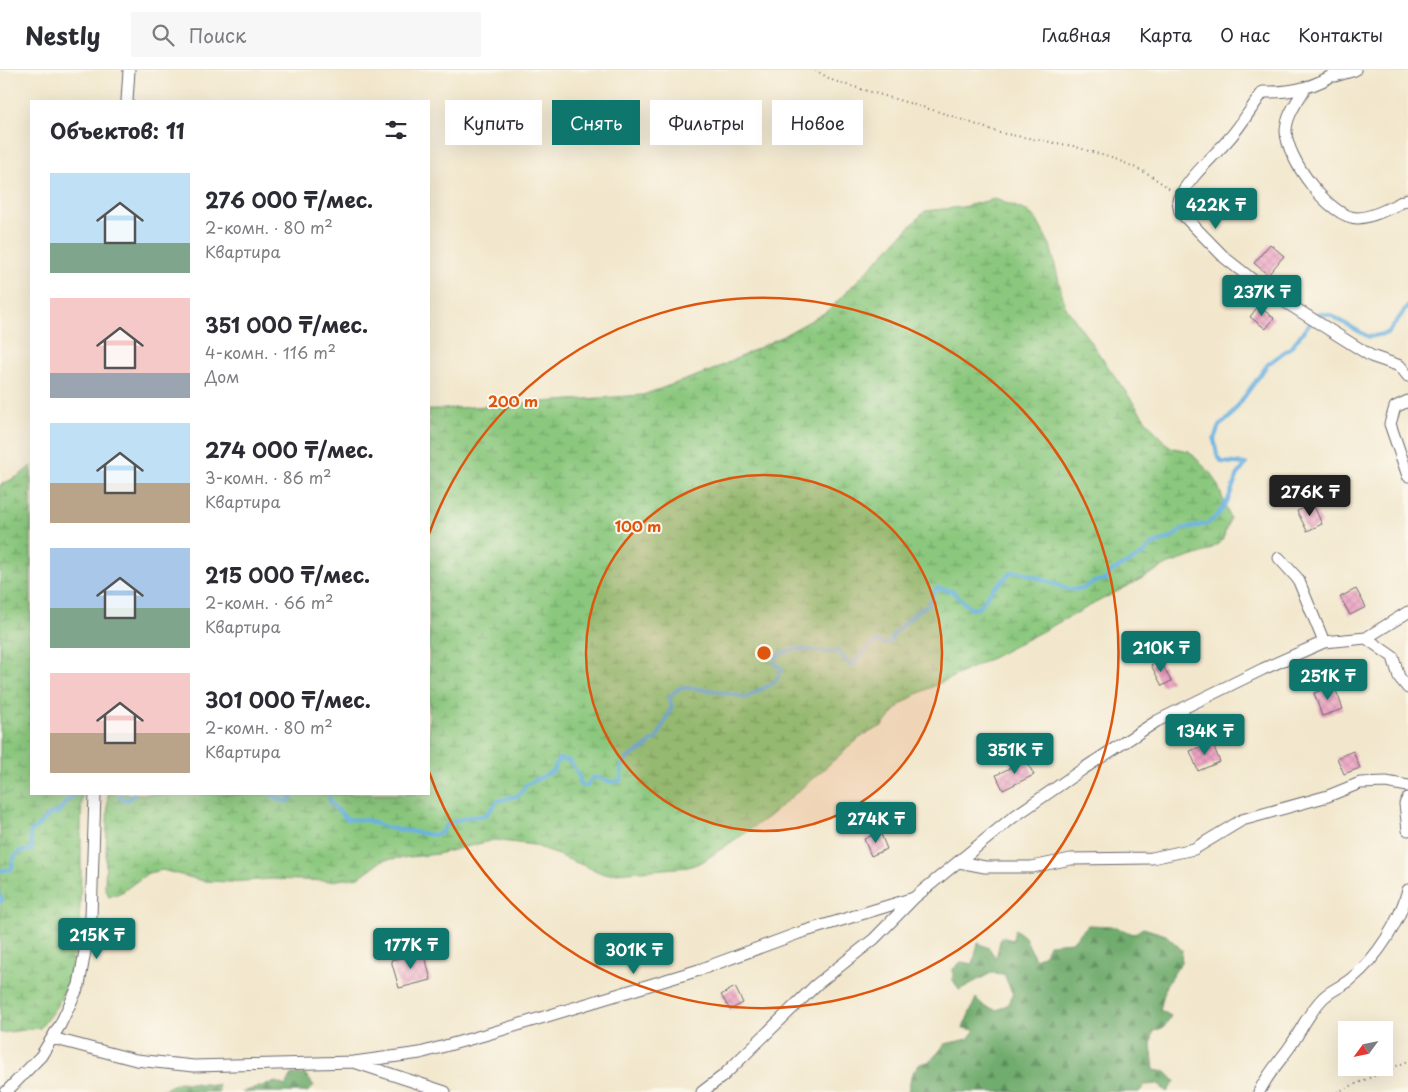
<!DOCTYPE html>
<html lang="ru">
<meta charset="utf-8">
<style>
:root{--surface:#fff;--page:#f7f7f7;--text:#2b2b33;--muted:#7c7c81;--line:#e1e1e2;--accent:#0f766e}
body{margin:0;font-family:"Playpen Sans",sans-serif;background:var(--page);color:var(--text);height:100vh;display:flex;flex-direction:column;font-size:19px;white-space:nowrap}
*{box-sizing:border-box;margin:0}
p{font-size:16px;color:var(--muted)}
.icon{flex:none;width:28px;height:28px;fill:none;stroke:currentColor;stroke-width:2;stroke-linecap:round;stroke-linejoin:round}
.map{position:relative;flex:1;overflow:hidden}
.side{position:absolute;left:30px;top:30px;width:400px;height:695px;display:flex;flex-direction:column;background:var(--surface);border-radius:0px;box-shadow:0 5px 20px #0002}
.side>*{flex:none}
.hud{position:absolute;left:445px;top:30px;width:475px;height:45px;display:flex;gap:10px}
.needle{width:32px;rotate:237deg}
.controls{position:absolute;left:1338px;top:951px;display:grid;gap:10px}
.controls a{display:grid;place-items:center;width:55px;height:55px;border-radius:0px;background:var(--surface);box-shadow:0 5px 20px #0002;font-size:25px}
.price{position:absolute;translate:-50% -42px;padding:0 11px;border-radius:5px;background:var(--accent);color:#fff;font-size:16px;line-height:32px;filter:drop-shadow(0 1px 2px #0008)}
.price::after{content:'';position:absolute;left:50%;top:30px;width:15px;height:11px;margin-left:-8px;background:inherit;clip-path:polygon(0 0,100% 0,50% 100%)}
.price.selected{background:#222;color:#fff}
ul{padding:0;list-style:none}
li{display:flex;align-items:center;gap:15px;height:125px;padding:0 20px}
li span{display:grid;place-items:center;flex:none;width:140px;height:100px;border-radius:0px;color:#555}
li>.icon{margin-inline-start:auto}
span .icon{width:60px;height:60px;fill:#fffc;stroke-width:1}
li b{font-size:21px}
h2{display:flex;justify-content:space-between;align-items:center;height:60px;padding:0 20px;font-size:21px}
.chip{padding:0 18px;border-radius:0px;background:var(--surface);box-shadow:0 5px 20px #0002;font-size:18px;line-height:45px}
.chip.selected{background:var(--accent);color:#fff}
header{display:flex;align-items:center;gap:30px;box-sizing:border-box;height:70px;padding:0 25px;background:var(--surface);border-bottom:1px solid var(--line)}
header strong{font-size:24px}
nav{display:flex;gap:28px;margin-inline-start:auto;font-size:18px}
.search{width:350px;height:45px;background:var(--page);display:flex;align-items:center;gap:12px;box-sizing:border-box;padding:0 18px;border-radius:0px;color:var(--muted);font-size:19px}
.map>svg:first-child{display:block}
.forest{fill:url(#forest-firs);stroke:#496754}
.wetland{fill:url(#wetland-marsh);stroke:#56755c}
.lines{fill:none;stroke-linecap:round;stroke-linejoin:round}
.stream{stroke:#6ab2e1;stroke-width:4}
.building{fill:url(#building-cross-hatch)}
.minor-casing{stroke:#6b676e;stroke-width:13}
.path{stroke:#6b676e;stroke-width:2;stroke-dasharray:1 4;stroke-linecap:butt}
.minor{stroke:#fff;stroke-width:11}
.ring{fill:none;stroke:#de560e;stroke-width:2.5}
.centre{fill:#de560e;stroke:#fbf7ec;stroke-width:2.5}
.ring-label{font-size:15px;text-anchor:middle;font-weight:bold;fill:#de560e;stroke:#fbf7ec;stroke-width:4;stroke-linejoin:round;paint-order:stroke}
</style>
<header>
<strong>Nestly</strong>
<div class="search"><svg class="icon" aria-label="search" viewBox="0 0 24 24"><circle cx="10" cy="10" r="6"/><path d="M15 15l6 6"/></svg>Поиск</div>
<nav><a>Главная</a><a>Карта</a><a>О нас</a><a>Контакты</a></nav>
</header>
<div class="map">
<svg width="1408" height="1022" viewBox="0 0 1408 1022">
<defs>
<pattern id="forest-firs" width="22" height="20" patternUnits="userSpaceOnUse" patternTransform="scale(1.25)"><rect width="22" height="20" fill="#70ac6d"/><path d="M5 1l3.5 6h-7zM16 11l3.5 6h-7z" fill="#5c8c5b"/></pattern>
<pattern id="wetland-marsh" width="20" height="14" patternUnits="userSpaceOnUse" patternTransform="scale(1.25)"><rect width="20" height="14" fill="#8bc87e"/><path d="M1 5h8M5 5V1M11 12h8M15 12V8" fill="none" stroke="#71a268"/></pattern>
<pattern id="building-cross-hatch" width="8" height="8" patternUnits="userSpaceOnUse" patternTransform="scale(1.25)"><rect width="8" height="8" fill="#eda4c3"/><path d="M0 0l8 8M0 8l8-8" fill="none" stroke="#cb8da8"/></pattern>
</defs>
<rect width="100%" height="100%" fill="#fbf7ec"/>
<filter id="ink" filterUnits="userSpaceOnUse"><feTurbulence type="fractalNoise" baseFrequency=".02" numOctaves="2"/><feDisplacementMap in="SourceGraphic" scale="10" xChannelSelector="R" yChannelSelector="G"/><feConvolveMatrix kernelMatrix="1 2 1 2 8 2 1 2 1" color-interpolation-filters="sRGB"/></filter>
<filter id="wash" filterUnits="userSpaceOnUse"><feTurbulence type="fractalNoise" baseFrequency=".0096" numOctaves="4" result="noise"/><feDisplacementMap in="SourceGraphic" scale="20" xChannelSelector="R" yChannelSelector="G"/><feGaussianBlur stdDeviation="1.12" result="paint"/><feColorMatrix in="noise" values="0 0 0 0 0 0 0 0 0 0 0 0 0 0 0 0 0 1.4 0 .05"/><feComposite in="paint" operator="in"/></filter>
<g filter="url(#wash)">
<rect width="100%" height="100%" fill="#f2e7cc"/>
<path class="forest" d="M 1088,855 L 1111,856 L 1134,864 L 1143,858 L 1166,865 L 1182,880 L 1181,893 L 1166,915 L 1160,940 L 1171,946 L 1164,957 L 1153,962 L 1151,975 L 1154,1000 L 1166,1002 L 1175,1011 L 1167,1022 L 1158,1014 L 1145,1015 L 1139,1022 L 1112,1022 L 1111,1020 L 1102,1022 L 908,1022 L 912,1003 L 920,994 L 931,991 L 945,974 L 968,969 L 975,960 L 963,958 L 976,928 L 985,937 L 997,940 L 1007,935 L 1013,925 L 1004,904 L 991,903 L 959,920 L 953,910 L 953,899 L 961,892 L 973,894 L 978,873 L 989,878 L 996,888 L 1001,867 L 1013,870 L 1015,859 L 1025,867 L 1035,889 L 1045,884 L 1049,874 L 1072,872 Z
M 292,1004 L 306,1005 L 314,1016 L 307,1022 L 242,1022 L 276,1012 L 285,1016 Z
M 179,1012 L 218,1015 L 219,1022 L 158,1022 Z"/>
<path class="wetland" d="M 995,129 L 1029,142 L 1036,149 L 1050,175 L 1065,236 L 1147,352 L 1165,373 L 1173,378 L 1189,381 L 1211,404 L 1218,416 L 1230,448 L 1222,471 L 1208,481 L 1169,494 L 984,592 L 917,624 L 900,635 L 882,656 L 862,666 L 768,747 L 702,792 L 688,797 L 604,804 L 534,775 L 494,770 L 437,784 L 383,790 L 359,807 L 331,811 L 271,809 L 231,812 L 204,811 L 162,800 L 148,803 L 122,822 L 109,827 L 105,817 L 108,724 L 429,724 L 429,340 L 643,325 L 713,300 L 783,266 L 828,241 L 925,141 L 962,137 Z
M 31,396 L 31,724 L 82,724 C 78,791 89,867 60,930 C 55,940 47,949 40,958 L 0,963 L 0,415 L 19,406 Z"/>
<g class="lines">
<path class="stream" d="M 120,724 L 122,729 L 128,730 L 134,724
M 270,724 L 283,731 L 288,731 L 292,728 L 290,724
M 329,724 L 330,733 L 347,749 L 366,750 L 388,758 L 433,765 L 441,763 L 447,754 L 464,748 L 486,745 L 498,731 L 519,725 L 526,715 L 553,701 L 559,689 L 570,691 L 580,707 L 579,713 L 582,716 L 587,716 L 592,708 C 603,706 610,716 621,710 C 622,705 620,699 623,694 C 629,682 645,683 651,671 L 656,670 L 672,637 L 669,628 L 679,618 C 692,617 733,623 745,628 L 775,612 L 782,599 L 775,594 L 776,587 C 800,570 812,586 838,581 L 850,595 L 855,594 L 858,588 L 876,571 L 884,574 L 891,571 L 893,565 L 916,542 L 929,534 L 936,518 L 952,521 L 971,539 L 978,538 L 992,520 L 1012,502 L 1022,502 L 1068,519 L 1082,519 L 1094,512 L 1107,509 L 1109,503 L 1144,484 L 1151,475 L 1173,467 L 1182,459 L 1207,454 L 1217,446 L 1228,430 L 1237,406 L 1246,394 L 1222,392 L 1217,385 L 1214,369 L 1219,356 L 1229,348 L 1268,294 L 1291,277 L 1318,243 L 1330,245 L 1369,267 L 1388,263 L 1408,236
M 0,801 L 12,799 L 13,789 L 20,781 L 32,780 L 30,763 L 52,743 L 58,743 L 69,728 L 79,724
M 0,826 L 2,830 L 0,832"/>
</g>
<g id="blocks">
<path class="building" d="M 1270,174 L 1284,186 L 1268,205 L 1254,193 Z
M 1258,236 L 1274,248 L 1266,259 L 1250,247 Z
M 1313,434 L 1322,454 L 1307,461 L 1297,441 Z
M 1356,519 L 1366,537 L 1350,545 L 1340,527 Z
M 1160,590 L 1171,611 L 1162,616 L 1151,595 Z
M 1334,615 L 1343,639 L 1322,646 L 1314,623 Z
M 1212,672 L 1220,692 L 1198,701 L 1190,681 Z
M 1353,681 L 1360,698 L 1344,704 L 1337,688 Z
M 1026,690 L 1034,705 L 1003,720 L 996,705 Z
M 880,762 L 887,779 L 871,786 L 864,769 Z
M 424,882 L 431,910 L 399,918 L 391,890 Z
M 735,917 L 743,933 L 730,940 L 721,925 Z"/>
</g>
</g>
<g filter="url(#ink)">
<use href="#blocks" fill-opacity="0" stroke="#6b676e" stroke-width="1"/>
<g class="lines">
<g class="minor-casing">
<path id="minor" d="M 1341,0 C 1316,17 1293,23 1263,22 C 1251,38 1241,56 1228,70 C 1210,90 1190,106 1178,130 L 1180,142 L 1225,188 L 1263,218 L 1371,286 L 1400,296 L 1408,306
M 1335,6 L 1355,0
M 1304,20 C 1297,32 1286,46 1286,61 C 1286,88 1330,149 1358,148 C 1375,147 1393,136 1408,129
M 127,31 L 129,0
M 1408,331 L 1395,337 L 1390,354 L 1408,406
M 1279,488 L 1298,509 L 1324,572
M 1366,568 L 1393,587 L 1399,607 L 1408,618
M 1408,728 L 1405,734 L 1408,760
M 959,792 L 985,797 L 1032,797 L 1071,789 L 1152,788 L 1194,779 L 1242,750 L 1328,726 L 1360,713 L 1386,712 L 1408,716
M 52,968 L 136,990 L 194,996 L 354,992 L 445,1022
M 354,992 L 420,983 L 488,964 L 699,900 L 799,863 L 914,828
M 6,1022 L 41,986 L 60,955 L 79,915 L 91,847 L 95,724
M 702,1022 L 723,1006 L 816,915 L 874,869 L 915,827 L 1012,748 L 1083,699 L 1157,651 L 1263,599 L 1324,572 L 1366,568 L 1408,542
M 1259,1022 C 1267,1005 1278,993 1289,978 C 1301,961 1308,943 1323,928 C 1331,920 1343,916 1351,909 C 1378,887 1399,853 1408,820"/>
</g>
<path class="path" d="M 815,0 L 834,11 L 946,44 L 1000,63 L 1073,76 L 1118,90 L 1147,103 L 1170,119
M 1337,1022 L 1408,991"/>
<use href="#minor" class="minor"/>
</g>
</g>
<circle cx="764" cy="583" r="178" fill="#de560e" fill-opacity=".12"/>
<g class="ring">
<circle cx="764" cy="583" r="178"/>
<path d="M429 464A355 355 0 1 1 429 702"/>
</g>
<circle cx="764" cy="583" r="8" class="centre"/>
<g class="ring-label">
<text x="513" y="337">200 m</text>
<text x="638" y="462">100 m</text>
</g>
</svg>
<div class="controls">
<a><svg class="needle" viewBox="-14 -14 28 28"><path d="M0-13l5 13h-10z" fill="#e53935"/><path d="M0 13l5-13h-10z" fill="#7c7c81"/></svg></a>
</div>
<b class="price" style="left:1216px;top:160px">422K ₸</b>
<b class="price" style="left:1262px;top:247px">237K ₸</b>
<b class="price selected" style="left:1310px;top:447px">276K ₸</b>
<b class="price" style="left:1161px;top:603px">210K ₸</b>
<b class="price" style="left:1328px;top:631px">251K ₸</b>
<b class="price" style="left:1205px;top:686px">134K ₸</b>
<b class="price" style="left:1015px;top:705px">351K ₸</b>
<b class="price" style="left:876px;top:774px">274K ₸</b>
<b class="price" style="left:97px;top:890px">215K ₸</b>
<b class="price" style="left:411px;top:900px">177K ₸</b>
<b class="price" style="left:634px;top:905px">301K ₸</b>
<div class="hud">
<a class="chip">Купить</a>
<a class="chip selected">Снять</a>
<a class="chip">Фильтры</a>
<a class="chip">Новое</a>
</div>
<section class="side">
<h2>Объектов: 11<svg class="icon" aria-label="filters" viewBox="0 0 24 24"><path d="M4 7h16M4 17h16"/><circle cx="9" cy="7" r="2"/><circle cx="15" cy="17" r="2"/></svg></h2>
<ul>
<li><span style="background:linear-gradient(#bfe0f5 70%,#7fa58c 0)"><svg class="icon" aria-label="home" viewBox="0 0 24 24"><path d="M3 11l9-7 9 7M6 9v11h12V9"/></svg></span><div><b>276 000 ₸/мес.</b><p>2-комн. · 80 m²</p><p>Квартира</p></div></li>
<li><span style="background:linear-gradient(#f6c9c9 75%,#9aa5b1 0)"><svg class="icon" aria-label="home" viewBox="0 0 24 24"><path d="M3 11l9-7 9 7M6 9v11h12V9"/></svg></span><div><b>351 000 ₸/мес.</b><p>4-комн. · 116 m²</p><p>Дом</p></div></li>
<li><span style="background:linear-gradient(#bfe0f5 60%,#b9a48a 0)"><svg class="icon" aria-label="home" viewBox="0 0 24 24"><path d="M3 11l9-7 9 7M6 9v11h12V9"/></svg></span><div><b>274 000 ₸/мес.</b><p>3-комн. · 86 m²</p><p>Квартира</p></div></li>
<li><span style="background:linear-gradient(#a9c7e8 60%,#7fa58c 0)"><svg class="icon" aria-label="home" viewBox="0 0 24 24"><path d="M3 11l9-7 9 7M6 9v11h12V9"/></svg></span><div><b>215 000 ₸/мес.</b><p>2-комн. · 66 m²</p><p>Квартира</p></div></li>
<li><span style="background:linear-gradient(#f6c9c9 60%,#b9a48a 0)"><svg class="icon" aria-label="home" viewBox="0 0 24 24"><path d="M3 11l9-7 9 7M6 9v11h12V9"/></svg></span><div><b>301 000 ₸/мес.</b><p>2-комн. · 80 m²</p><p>Квартира</p></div></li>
</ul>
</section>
</div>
